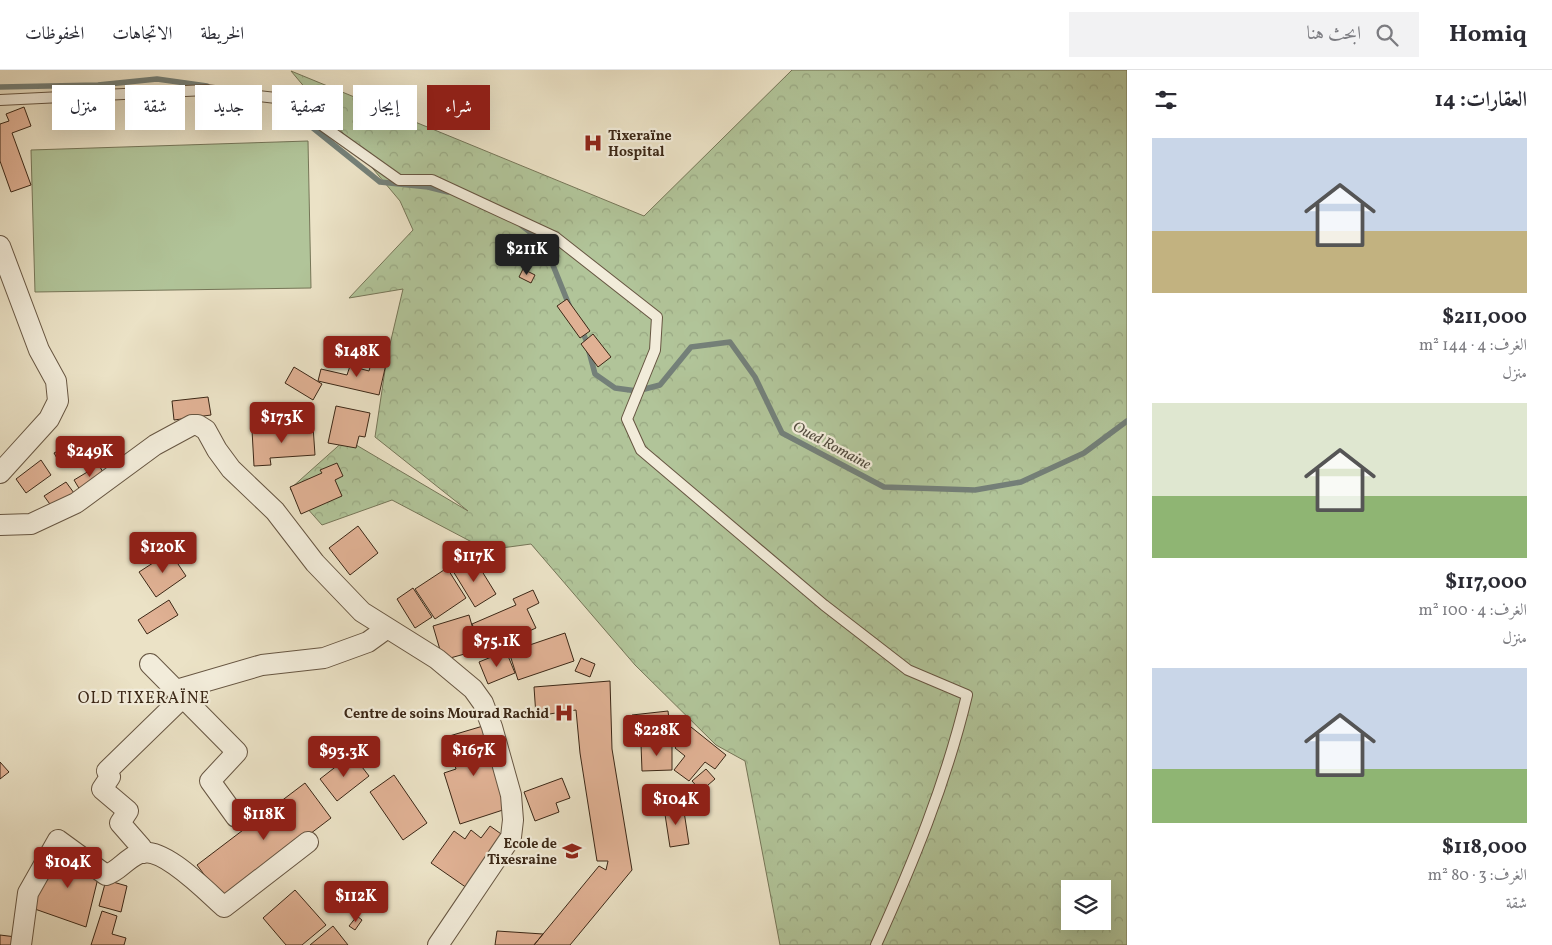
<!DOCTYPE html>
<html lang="ar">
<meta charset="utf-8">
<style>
:root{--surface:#fff;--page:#f2f2f3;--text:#2b2b33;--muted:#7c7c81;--line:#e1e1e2;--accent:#8f2418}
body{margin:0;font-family:Vollkorn,Amiri,serif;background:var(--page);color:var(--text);direction:rtl;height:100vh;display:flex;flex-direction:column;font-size:19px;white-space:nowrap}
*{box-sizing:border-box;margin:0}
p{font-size:16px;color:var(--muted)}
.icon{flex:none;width:28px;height:28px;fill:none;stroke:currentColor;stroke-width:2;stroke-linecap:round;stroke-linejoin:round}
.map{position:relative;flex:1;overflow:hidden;direction:ltr}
.side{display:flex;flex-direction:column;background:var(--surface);width:425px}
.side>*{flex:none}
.top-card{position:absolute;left:15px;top:15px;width:475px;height:45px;direction:rtl;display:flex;gap:10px}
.controls{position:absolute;left:1061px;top:810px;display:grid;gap:10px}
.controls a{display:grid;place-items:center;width:50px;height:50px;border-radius:0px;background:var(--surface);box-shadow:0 5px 20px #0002;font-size:25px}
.price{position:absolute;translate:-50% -42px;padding:0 11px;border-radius:5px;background:var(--accent);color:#fff;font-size:16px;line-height:32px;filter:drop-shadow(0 1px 2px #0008)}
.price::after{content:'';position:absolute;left:50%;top:30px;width:15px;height:11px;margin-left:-8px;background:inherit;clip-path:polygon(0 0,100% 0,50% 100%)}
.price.selected{background:#222;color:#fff}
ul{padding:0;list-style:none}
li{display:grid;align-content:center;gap:10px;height:265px;padding:0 25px}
li span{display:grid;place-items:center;height:155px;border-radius:0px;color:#555}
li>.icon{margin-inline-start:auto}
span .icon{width:90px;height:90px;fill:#fffc;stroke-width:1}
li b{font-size:21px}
h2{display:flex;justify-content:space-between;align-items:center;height:60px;padding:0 25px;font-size:21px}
.pill{padding:0 18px;border-radius:0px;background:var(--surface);box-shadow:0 5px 20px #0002;font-size:18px;line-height:45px}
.pill.selected{background:var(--accent);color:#fff}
header{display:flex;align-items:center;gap:30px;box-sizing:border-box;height:70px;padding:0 25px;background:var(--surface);border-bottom:1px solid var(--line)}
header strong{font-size:24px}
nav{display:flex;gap:28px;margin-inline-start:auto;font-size:18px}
.search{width:350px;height:45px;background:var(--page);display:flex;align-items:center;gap:12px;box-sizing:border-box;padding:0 18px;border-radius:0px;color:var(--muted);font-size:19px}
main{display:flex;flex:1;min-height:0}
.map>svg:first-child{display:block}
.forest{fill:url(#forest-crowns);stroke:#767658;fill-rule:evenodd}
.pitch{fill:#b1c499;stroke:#767658}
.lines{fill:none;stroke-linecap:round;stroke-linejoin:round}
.stream{stroke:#748079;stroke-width:5.5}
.building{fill:#e0b194;stroke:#3b2716}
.lane-casing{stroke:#675642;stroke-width:12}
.street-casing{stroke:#675642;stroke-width:22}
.lane{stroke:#f2ecda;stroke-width:10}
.street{stroke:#f2ecda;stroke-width:20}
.labels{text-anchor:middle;stroke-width:4.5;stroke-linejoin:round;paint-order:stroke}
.poi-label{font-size:14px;font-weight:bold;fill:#3b2716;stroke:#f2ecda;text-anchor:end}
.water-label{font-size:15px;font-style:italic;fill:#534c3f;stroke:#f2ecda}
.quarter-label{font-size:16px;letter-spacing:1px;fill:#3b2716;stroke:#f2ecda}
</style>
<header>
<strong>Homiq</strong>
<div class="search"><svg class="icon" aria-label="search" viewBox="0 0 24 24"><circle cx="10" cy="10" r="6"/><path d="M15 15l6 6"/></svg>ابحث هنا</div>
<nav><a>الخريطة</a><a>الاتجاهات</a><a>المحفوظات</a></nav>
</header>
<main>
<section class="side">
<h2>العقارات: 14<svg class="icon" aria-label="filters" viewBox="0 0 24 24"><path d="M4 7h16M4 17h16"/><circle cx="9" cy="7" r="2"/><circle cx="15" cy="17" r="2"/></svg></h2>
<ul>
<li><span style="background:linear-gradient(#c9d6e8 60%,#c2b280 0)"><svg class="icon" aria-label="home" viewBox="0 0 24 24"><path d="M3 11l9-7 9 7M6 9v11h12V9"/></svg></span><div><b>$211,000</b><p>الغرف: 4 · 144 m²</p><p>منزل</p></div></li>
<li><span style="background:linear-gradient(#dfe7d0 60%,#8fb573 0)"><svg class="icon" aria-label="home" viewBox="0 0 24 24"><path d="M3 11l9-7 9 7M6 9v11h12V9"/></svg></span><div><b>$117,000</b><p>الغرف: 4 · 100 m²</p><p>منزل</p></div></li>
<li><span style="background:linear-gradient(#c9d6e8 65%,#8fb573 0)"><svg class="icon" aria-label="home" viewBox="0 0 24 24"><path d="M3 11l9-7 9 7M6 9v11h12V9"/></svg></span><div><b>$118,000</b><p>الغرف: 3 · 80 m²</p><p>شقة</p></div></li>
</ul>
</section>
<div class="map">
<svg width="1127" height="875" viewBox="0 0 1127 875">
<defs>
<pattern id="forest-crowns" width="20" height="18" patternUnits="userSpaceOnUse" patternTransform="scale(1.25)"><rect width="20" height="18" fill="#b1c499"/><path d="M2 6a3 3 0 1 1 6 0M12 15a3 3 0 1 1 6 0" fill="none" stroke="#99a883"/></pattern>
</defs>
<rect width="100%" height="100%" fill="#ebe2c6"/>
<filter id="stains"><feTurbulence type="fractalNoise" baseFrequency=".004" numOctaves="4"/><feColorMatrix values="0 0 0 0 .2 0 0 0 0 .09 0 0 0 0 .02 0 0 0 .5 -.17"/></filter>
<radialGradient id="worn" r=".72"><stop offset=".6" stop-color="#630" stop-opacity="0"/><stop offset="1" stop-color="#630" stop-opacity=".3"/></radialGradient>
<path class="forest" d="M 792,0 L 1127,0 L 1127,875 L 780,875 L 745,691 L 716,675 L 635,595 L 531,474 L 487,480 L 392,430 L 322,455 L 290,419 L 346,369 L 468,441 L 375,367 L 387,287 L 403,219 L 349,228 L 413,160 L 400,131 L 291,1 L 644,146 ZM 1070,819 L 1102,819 L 1102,851 L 1070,851 Z"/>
<path class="pitch" d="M 308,71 L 311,218 L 35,222 L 31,80 Z"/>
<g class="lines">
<path class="stream" d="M 0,17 L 98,15 L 157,9 L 207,16
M 277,29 L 380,112 L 428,117 L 448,122
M 521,155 L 544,173 L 569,235
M 581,258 L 586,270 L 595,304 L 615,318 L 637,321 L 660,315 L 691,277 L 730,272 L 755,307 L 782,363 L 884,417 L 975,420 L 1021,412 L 1084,383 L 1127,351"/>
</g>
<path class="building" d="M 24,37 L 31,56 L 12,63 L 31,115 L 11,122 L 0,91 L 0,54 L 9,51 L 6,44 Z
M 523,199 L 535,205 L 531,213 L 519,207 Z
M 567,229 L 590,261 L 580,268 L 557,236 Z
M 593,264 L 611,287 L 598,297 L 581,274 Z
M 372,290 L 386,294 L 379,325 L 318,311 L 321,299 L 347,305 L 350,296 L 369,301 Z
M 294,297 L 322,314 L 313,330 L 285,313 Z
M 208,327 L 211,345 L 174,350 L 172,331 Z
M 336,336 L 370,343 L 365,367 L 359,366 L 356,378 L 328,373 Z
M 313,356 L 315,385 L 270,388 L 271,395 L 254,396 L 252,360 Z
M 79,370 L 87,384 L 62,397 L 54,383 Z
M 41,390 L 51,405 L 26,423 L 16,409 Z
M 337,393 L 343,406 L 335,410 L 342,426 L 301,444 L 290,417 L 322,403 L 320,400 Z
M 99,395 L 105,406 L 80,420 L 74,410 Z
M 66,412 L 74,423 L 52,437 L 44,426 Z
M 358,456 L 378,483 L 350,505 L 329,478 Z
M 170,482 L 186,506 L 156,527 L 139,502 Z
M 471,490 L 477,500 L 480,498 L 496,524 L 475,537 L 453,501 Z
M 447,498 L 466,528 L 435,549 L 415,519 Z
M 413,518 L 432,547 L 415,558 L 397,529 Z
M 533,520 L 539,533 L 527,539 L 536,558 L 484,581 L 472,554 L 516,535 L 513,529 Z
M 169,530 L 178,545 L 147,564 L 138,550 Z
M 469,545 L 479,580 L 443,590 L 433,556 Z
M 565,563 L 574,591 L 518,610 L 509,582 Z
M 506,581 L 515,603 L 488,614 L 479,592 Z
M 581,588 L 595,594 L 590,607 L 575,601 Z
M 610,611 L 612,679 L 632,800 L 570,875 L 534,875 L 599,796 L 606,800 L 608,791 L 597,791 L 580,683 L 576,640 L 536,646 L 534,617 Z
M 668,641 L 670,658 L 634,662 L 632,645 Z
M 483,656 L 509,738 L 460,754 L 444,703 L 456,699 L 446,667 Z
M 691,657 L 726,685 L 715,699 L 705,692 L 689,711 L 674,700 L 685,686 L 675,678 Z
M 641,674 L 672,674 L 672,700 L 642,701 Z
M 352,684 L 369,706 L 337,731 L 320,709 Z
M 0,692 L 9,702 L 0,709 Z
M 706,699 L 715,709 L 701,721 L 692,711 Z
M 394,705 L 427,753 L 403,770 L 370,722 Z
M 562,708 L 570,728 L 556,733 L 559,742 L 535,751 L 524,722 Z
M 305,713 L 331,748 L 223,830 L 197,795 Z
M 683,735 L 689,774 L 670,777 L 664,738 Z
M 490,756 L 504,766 L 467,818 L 431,793 L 454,761 L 465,769 L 471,760 L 481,768 Z
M 60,775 L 99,804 L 86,857 L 32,838 Z
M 106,810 L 127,816 L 121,842 L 99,836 Z
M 295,820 L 326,855 L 302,875 L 286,875 L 263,848 Z
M 102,841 L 117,846 L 112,864 L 126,868 L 124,875 L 91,875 Z
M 357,846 L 362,850 L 355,860 L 349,856 Z
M 333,856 L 348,875 L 310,875 Z
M 497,861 L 543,864 L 534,875 L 495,875 Z
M 0,865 L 16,867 L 14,875 L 0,875 Z"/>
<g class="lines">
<g class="lane-casing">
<path id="lane" d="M 0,30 L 206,20 L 285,29 L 399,110 L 432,110 L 555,167 L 657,247 L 655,280 L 627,349 L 641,380 L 824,535 L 908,600 L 967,625 C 946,713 913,793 876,875"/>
</g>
<g class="street-casing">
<path id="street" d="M 0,176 L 39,280 L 56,311 L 58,331 L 49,349 L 0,403
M 0,455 L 31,454 L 76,433 L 155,375 L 192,355 L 198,355 L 206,360 L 217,380 L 231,399 L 275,441 L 315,493 L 362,542 L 437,589 L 473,619 L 483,633 L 492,657 L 511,725 L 513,750 L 511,767 L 438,875
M 150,594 L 237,682 L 210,711 L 236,747
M 176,620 L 262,595 L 324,588 L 368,572 L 386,559
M 143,783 L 141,777 L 120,753 L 128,741 L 102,719 L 110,707 L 107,701 L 183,627
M 21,875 L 28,823 L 58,770 L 106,805 C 118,802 126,789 138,784 C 161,773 208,823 224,837 L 308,772"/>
</g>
<use href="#lane" class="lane"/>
<use href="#street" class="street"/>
</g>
<defs>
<g id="hospital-bare" transform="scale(1.5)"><path d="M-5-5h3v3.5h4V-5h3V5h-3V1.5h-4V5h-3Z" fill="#8f2418" stroke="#f2ecda" stroke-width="2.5" paint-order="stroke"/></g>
<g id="school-bare" transform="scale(1.5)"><path d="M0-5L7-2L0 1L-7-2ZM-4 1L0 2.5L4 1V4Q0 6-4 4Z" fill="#8f2418" stroke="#f2ecda" stroke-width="2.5" paint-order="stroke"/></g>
</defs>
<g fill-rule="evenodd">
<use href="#hospital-bare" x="593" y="73"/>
<use href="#hospital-bare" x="564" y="643"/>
<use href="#school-bare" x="572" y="781"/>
</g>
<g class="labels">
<g class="poi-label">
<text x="608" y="70" text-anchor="start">Tixeraïne<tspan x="608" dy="16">Hospital</tspan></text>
<text x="549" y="648">Centre de soins Mourad Rachid</text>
<text x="557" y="778">Ecole de<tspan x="557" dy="16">Tixesraine</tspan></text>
</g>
<g class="water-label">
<text transform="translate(832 375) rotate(28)" y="5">Oued Romaine</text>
</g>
<g class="quarter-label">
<text x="144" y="633">OLD TIXERAÏNE</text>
</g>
</g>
<rect width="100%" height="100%" filter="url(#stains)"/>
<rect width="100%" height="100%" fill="url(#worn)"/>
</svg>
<div class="controls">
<a><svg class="icon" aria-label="layers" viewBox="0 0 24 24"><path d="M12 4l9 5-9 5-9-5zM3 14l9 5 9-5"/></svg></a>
</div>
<b class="price selected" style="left:527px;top:206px">$211K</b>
<b class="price" style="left:357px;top:308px">$148K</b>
<b class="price" style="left:282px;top:374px">$173K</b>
<b class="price" style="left:90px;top:408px">$249K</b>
<b class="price" style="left:163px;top:504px">$120K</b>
<b class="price" style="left:474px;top:513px">$117K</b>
<b class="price" style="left:497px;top:598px">$75.1K</b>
<b class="price" style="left:657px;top:687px">$228K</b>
<b class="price" style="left:474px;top:707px">$167K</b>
<b class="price" style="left:344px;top:708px">$93.3K</b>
<b class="price" style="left:676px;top:756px">$104K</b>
<b class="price" style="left:264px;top:771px">$118K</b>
<b class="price" style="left:68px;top:819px">$104K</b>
<b class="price" style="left:356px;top:853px">$112K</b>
<div class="top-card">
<a class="pill selected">شراء</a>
<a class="pill">إيجار</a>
<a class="pill">تصفية</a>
<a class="pill">جديد</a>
<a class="pill">شقة</a>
<a class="pill">منزل</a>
</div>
</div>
</main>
